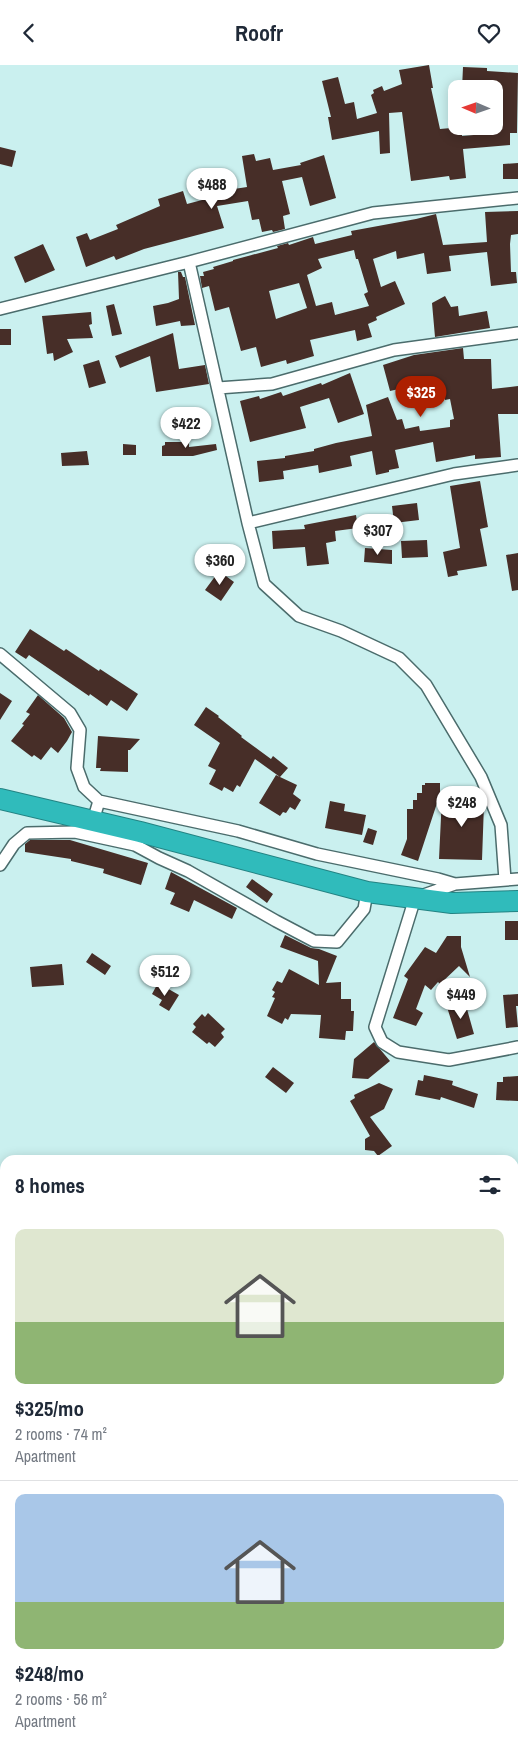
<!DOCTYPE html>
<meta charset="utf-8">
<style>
:root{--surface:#fff;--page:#f2f2f3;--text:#1f2937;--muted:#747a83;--line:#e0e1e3;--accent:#ad2000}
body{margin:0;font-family:"Archivo Narrow",sans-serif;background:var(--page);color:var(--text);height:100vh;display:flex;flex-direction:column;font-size:19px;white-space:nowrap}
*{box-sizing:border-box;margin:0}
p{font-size:16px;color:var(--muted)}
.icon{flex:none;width:28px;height:28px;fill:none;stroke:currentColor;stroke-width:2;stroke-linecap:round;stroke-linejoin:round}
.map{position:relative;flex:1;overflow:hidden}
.details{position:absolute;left:0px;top:1090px;width:519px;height:601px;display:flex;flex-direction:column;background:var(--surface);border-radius:15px 15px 0 0;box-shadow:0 2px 12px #0003}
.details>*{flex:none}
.needle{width:32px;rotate:272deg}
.controls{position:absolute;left:448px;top:15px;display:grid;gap:10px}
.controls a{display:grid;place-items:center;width:55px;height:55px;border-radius:10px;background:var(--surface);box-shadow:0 2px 12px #0003;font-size:25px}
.price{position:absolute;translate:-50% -42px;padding:0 11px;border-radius:18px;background:#fff;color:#222;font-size:16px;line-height:32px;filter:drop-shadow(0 1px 2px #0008)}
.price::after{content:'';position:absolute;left:50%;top:30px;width:15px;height:11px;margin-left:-8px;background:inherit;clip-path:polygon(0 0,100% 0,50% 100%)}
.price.on{background:var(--accent);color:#fff}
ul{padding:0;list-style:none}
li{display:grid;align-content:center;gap:10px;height:265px;padding:0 15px}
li+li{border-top:1px solid var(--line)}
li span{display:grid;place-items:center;height:155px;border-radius:10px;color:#555}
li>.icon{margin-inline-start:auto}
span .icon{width:90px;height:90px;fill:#fffc;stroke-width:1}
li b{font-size:21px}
h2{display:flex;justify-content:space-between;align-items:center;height:60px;padding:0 15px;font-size:21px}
header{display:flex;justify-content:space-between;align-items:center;height:65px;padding:0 15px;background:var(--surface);font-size:22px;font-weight:700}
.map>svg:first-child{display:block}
.building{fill:#472e28;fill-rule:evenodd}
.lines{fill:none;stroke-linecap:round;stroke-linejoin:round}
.street-casing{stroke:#4b6c6c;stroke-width:14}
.highway-casing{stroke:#238383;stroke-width:22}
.street{stroke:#fff;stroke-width:11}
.highway{stroke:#30bbbb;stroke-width:20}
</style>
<header><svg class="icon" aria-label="back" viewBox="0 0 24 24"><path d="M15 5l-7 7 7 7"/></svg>Roofr<svg class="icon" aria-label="heart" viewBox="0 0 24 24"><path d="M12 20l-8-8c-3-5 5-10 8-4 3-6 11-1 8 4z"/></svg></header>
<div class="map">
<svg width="518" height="1691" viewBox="0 0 518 1691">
<rect width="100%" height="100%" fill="#caf0ef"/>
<path class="building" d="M 429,0 L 433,23 L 431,23 L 440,64 L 462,62 L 462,71 L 497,68 L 497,61 L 500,61 L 499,24 L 462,24 L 463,2 L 487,3 L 487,6 L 518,8 L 517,68 L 510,68 L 510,80 L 463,84 L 466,113 L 450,115 L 449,111 L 411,116 L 402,47 L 389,48 L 390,88 L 380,89 L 379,66 L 332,75 L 328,52 L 331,52 L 322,16 L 338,12 L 345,39 L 354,37 L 357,54 L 377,48 L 371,30 L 374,28 L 373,25 L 382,21 L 384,26 L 402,19 L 399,5 Z
M 0,82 L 16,86 L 12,102 L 0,99 Z
M 254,89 L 256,96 L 270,93 L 273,105 L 301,100 L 300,98 L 324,90 L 336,133 L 310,141 L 302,112 L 282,116 L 290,149 L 283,151 L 285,164 L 273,167 L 272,165 L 262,167 L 259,154 L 252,155 L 248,136 L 217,141 L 224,163 L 144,184 L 116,195 L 114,191 L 86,202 L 76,172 L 87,168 L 90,175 L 118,164 L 116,160 L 160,141 L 158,134 L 183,126 L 187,139 L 221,130 L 221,126 L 247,122 L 242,91 Z
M 518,98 L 518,114 L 503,114 L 503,99 Z
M 518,146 L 518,169 L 511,170 L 510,179 L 511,207 L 516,207 L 517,218 L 491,221 L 487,187 L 449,191 L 451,206 L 427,209 L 424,188 L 397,194 L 396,186 L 373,194 L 381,222 L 395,216 L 405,239 L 376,252 L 377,255 L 368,259 L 372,272 L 357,276 L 355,265 L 310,275 L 314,291 L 287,299 L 286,295 L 261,302 L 256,282 L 241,286 L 229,242 L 215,246 L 209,221 L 202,223 L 200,211 L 204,211 L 203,207 L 214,204 L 213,202 L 233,196 L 233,195 L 278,183 L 277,181 L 288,178 L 289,180 L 313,172 L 315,179 L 352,170 L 351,166 L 416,154 L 436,149 L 443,180 L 487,177 L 485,147 ZM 354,185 L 356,194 L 358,194 L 368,227 L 364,229 L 369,241 L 335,250 L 332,237 L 316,241 L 307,210 L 322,203 L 318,194 ZM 299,218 L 307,243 L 276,254 L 269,226 Z
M 43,179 L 55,205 L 25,218 L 14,192 Z
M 178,207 L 181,207 L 183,212 L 185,212 L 195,260 L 181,261 L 180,256 L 156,261 L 153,241 L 168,238 L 179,234 Z
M 445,231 L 451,242 L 458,241 L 459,251 L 487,246 L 490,263 L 435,272 L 432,238 Z
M 114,239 L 122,269 L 112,271 L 106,241 Z
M 91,247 L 92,259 L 89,260 L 93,273 L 67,274 L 73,287 L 54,296 L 53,288 L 47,289 L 42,251 Z
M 0,264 L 11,264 L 11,280 L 0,280 Z
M 173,268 L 179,304 L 205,300 L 209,319 L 156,327 L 150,291 L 120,303 L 115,291 Z
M 463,283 L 464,294 L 491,294 L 492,324 L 518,321 L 518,349 L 498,349 L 501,392 L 475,394 L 475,390 L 436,397 L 433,377 L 395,385 L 399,403 L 389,405 L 389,407 L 376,410 L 372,386 L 350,391 L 352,401 L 319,408 L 318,400 L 283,406 L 284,414 L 259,417 L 257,396 L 285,393 L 285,391 L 314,386 L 314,384 L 336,378 L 372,371 L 366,340 L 388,332 L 397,355 L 402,354 L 405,364 L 419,361 L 420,366 L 450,362 L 450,355 L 454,354 L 450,334 L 445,335 L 444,327 L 426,329 L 425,318 L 390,326 L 383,300 L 414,290 Z
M 99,295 L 106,318 L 89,323 L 83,300 Z
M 350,308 L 364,349 L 338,358 L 329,333 L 300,342 L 306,363 L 250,377 L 240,336 L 259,331 L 260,334 L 281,327 L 283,331 L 321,318 L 322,320 Z
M 165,377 L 189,377 L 189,382 L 216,379 L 217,385 L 193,391 L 162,391 L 162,381 L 165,380 Z
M 123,379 L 136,380 L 136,390 L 123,390 Z
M 87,386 L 89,400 L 62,401 L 61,388 Z
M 480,416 L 488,462 L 480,464 L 487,501 L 457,506 L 458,510 L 448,512 L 443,487 L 460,483 L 450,421 Z
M 417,438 L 419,455 L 394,458 L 392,441 Z
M 356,450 L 358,463 L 335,466 L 336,476 L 326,478 L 329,499 L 307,501 L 305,482 L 273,484 L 272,466 L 305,464 L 304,460 Z
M 427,475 L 428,492 L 402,493 L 401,476 Z
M 365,483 L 392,485 L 392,499 L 364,497 Z
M 518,488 L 518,525 L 512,526 L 506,490 Z
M 219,506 L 234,517 L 221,536 L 205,525 Z
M 30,564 L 64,586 L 66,584 L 99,606 L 100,604 L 138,629 L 127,646 L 111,635 L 107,641 L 90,629 L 89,631 L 29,590 L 26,594 L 15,587 Z
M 0,628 L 12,636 L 0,655 Z
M 38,630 L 64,653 L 72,667 L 67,676 L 58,688 L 51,682 L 41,695 L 34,690 L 32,692 L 11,676 L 24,660 L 22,659 L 30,649 L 26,647 Z
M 206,642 L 219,651 L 218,652 L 242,671 L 241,672 L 271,694 L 273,691 L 288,703 L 280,712 L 297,720 L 293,729 L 301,735 L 295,745 L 290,742 L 286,748 L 283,747 L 280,751 L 259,738 L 276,710 L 280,712 L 255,694 L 240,722 L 237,720 L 233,727 L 224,722 L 222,726 L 209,719 L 216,705 L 208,701 L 220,678 L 194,660 Z
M 98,671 L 140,674 L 130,685 L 128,685 L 128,707 L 100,706 L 101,703 L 96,703 Z
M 425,718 L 440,718 L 440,729 L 418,796 L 401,790 L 407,774 L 407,744 L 413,744 L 413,735 L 417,735 L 417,728 L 422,728 L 422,720 L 425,720 Z
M 442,731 L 481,732 L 484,739 L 482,795 L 439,794 Z
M 330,736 L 345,739 L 344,746 L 366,750 L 362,770 L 325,763 Z
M 368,763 L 377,766 L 373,780 L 363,777 Z
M 30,775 L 70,775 L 148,798 L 141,820 L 103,808 L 104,804 L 71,796 L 71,794 L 25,787 L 25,779 Z
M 171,807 L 237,843 L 232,854 L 194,835 L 189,847 L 170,839 L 175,828 L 165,824 Z
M 252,814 L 273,829 L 267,838 L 246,822 Z
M 505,856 L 518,856 L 518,875 L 505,875 Z
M 285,870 L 311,883 L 319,884 L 337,891 L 326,918 L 341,917 L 341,934 L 351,934 L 351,946 L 354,946 L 353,966 L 346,966 L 345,975 L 319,973 L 321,950 L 291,949 L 288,955 L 285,953 L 282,959 L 267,951 L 275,933 L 272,932 L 275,927 L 272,925 L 277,916 L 282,918 L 289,904 L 319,920 L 318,896 L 280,882 Z
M 447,871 L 461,871 L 461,882 L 470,912 L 459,901 L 440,919 L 438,917 L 431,925 L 425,920 L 416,944 L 423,948 L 416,961 L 393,953 L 408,914 L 404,911 L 425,882 L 436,888 Z
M 92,888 L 111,901 L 105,910 L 86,897 Z
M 62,899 L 64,920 L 32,922 L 30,902 Z
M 158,918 L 179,930 L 169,946 L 159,940 L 162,935 L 152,929 Z
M 518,929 L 518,941 L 516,941 L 518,962 L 506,963 L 503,930 Z
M 465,937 L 474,969 L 457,974 L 447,942 Z
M 208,948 L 225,964 L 221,968 L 224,972 L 215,982 L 209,977 L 207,979 L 192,967 L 196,962 L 193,959 L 202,949 L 205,952 Z
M 374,977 L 390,996 L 368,1014 L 352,1013 L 354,994 Z
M 273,1002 L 294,1018 L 286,1028 L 265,1012 Z
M 424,1010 L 453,1016 L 452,1020 L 478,1029 L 474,1043 L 441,1032 L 440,1035 L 415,1030 L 418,1015 L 423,1016 Z
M 518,1011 L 518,1036 L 496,1035 L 497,1017 L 503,1017 L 503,1012 Z
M 379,1018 L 393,1024 L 384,1044 L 370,1052 L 392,1081 L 378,1091 L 374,1086 L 365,1085 L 365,1074 L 370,1071 L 350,1036 L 355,1033 L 354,1030 Z"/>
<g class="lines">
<g class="street-casing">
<path id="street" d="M 189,197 L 248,458 L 264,519 L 299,551 L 341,566 L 399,593 L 426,620 L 481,712 L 501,760 L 505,815
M 0,244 L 189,197 L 373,148 L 518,133
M 218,323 L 272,319 L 394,285 L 518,268
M 248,458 L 454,409 L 518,400
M 0,589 L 70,648 L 80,665 L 77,703 L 84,722 L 99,736 L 93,756
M 99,736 L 238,766 L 317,789 L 438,814 L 455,819
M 135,780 L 159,793 L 188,806 L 276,856 L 314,876 L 337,877 L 364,844 L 367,827
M 0,800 L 14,779 L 27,768 L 75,767 L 135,780 L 137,773
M 518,814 L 455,819 L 415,833 L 375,962 L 382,977 L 398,987 L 449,995 L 518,982
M 0,1213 L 5,1222
M 514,1621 L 518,1625
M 151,1686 L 153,1691
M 176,1686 L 179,1686"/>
</g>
<g class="highway-casing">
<path id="highway" d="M 0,734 L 140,767 L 367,827 L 452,838 L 518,836"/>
</g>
<use href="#street" class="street"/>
<use href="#highway" class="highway"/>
</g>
</svg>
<div class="controls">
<a><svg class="needle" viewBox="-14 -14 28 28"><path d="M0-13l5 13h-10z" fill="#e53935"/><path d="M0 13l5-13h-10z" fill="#747a83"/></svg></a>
</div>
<b class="price" style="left:212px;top:145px">$488</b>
<b class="price on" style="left:421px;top:353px">$325</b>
<b class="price" style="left:186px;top:384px">$422</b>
<b class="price" style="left:378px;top:491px">$307</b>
<b class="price" style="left:220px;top:521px">$360</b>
<b class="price" style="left:462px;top:763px">$248</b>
<b class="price" style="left:165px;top:932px">$512</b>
<b class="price" style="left:461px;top:955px">$449</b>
<section class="details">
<h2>8 homes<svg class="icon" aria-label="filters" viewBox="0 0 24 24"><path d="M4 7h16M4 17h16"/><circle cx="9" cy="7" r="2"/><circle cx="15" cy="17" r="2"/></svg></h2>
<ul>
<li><span style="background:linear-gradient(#dfe7d0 60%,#8fb573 0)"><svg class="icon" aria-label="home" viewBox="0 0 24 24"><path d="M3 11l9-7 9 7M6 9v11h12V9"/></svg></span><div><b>$325/mo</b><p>2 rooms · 74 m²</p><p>Apartment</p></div></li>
<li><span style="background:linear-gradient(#a9c7e8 70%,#8fb573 0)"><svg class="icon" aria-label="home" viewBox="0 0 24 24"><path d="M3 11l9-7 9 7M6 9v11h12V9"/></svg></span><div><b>$248/mo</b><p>2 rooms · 56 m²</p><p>Apartment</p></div></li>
</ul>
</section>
</div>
